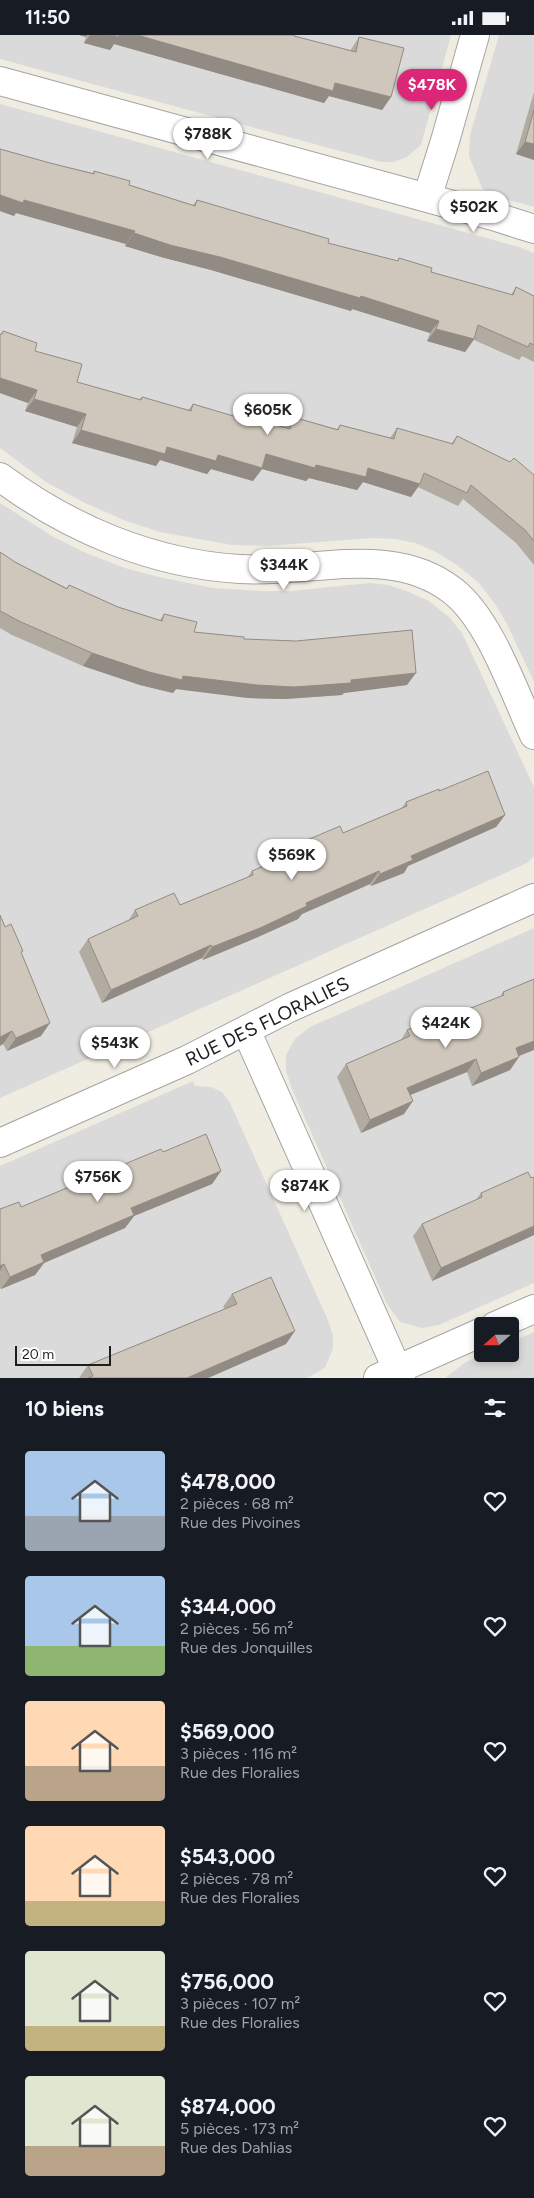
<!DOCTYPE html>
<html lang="fr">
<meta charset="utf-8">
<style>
:root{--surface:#171b24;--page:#20242c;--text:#f1f3f6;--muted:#9ea1a6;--accent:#db2777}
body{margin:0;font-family:Figtree,sans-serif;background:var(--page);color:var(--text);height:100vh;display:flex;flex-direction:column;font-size:19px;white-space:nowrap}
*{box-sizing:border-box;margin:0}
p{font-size:16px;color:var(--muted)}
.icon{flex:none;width:28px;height:28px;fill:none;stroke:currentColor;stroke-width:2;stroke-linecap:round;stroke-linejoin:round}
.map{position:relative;height:1343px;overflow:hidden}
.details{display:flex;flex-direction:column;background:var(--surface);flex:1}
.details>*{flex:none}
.needle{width:32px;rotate:249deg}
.tools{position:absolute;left:474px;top:1282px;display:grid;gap:10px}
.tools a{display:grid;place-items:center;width:45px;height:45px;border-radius:5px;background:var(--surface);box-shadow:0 2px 8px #0003;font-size:25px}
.scale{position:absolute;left:15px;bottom:12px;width:96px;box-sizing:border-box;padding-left:5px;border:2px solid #1d1d1d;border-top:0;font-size:14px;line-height:18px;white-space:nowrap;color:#1d1d1d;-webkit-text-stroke:4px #fff;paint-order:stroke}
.price{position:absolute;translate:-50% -42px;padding:0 11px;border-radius:18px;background:#fff;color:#222;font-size:16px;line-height:32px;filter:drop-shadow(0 1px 2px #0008)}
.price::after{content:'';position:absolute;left:50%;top:30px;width:15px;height:11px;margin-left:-8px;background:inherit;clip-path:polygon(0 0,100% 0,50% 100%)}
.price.active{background:var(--accent);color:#fff}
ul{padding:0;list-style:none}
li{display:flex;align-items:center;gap:15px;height:125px;padding:0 25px}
li span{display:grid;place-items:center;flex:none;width:140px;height:100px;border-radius:5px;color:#555}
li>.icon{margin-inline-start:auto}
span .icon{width:60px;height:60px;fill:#fffc;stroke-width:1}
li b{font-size:21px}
h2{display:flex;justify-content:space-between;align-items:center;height:60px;padding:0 25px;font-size:21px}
.status{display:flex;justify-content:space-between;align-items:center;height:35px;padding:0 25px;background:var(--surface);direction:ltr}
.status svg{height:14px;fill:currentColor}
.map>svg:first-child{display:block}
.residential{fill:#dbdada}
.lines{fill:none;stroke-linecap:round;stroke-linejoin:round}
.minor-casing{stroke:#a4a4a4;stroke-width:30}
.minor{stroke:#fff;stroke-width:28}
.wall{fill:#b2aba1}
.shaded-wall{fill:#918b83}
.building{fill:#cfc7bb;stroke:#918b83}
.labels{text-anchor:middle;stroke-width:5;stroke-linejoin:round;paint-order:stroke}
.street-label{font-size:19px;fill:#1d1d1d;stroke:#fff}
</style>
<div class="status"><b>11:50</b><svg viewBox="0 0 49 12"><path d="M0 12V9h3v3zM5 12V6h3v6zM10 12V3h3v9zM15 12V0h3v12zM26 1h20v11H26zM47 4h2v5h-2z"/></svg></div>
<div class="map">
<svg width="534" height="1343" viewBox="0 0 534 1343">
<rect width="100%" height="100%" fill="#efede2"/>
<path class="residential" d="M 0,0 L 451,0 L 421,110 L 407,122 L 394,127 L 381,127 L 0,24 Z
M 499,0 L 534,0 L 534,172 L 495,161 L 482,153 L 469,121 L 470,100 Z
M 0,69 L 519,212 L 534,218 L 534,647 L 507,589 L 495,569 L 479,548 L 457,530 L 436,517 L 415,508 L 395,504 L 371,503 L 267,511 L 232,510 L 160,497 L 126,486 L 83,467 L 46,447 L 0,413 Z
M 0,468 L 52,501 L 86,518 L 125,533 L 159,542 L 213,553 L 261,556 L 290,556 L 369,548 L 388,550 L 409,557 L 429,566 L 449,582 L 462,598 L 534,752 L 534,821 L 527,828 L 512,835 L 0,1063 Z
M 534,893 L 534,1248 L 439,1290 L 422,1293 L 400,1287 L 387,1269 L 292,1054 L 286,1036 L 286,1020 L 295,1004 L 310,992 Z
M 193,1046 L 195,1051 L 211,1052 L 222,1057 L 230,1068 L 328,1285 L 333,1301 L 333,1313 L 325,1333 L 307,1343 L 0,1343 L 0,1131 Z
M 534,1297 L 534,1343 L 445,1343 L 466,1327 L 484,1319 L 510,1319 L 510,1308 Z"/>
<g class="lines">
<g class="minor-casing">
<path id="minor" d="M 0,46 L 493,181 L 534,194
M 427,163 L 445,106 L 475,0
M 0,442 C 70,494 153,529 240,534 C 311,539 392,508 453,556 C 490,585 514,657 534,700
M 246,995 L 401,1343
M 0,1108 L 187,1025 L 289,973 L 534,863
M 495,1291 L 534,1274
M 378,1343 L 482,1297"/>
</g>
<use href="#minor" class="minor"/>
</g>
<path class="wall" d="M 79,0 L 294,0 L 294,1 L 350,16 L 359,2 L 391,62 L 382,75 L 329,61 L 324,68 L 114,9 L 110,15 L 84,8 L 86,2 Z
M 534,57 L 534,125 L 516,119 Z
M 0,114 L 50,128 L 93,138 L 94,136 L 129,150 L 193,170 L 197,165 L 328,208 L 397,226 L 399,223 L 431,237 L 511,260 L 516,252 L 534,261 L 534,327 L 522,321 L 519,325 L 474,305 L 465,317 L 427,306 L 430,298 L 352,274 L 351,276 L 211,235 L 161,222 L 125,211 L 126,209 L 16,178 L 14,181 L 0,176 Z
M 3,296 L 35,316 L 77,347 L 139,365 L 142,362 L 188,375 L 193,369 L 239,383 L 241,380 L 286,393 L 293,382 L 337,394 L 340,390 L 390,403 L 397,393 L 451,409 L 457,401 L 534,440 L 534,530 L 516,508 L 463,464 L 458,471 L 418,452 L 411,462 L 363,447 L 357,455 L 309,443 L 306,446 L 262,434 L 253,446 L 211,434 L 207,439 L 160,425 L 156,431 L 72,408 L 77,392 L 25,376 L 28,368 L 0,358 L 0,299 L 1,299 Z
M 0,517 L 15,527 L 67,553 L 69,550 L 118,572 L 160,585 L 164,579 L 194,597 L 244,604 L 407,650 L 344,658 L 342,660 L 285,664 L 248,663 L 176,654 L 173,658 L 140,650 L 83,631 L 12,600 L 0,593 Z
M 439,756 L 505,780 L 496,792 L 408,831 L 404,838 L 371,851 L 370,849 L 302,879 L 298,884 L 251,905 L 203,925 L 202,923 L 102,968 L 79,917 L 88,904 L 128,886 L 135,875 L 180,870 L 247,843 L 252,836 L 292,819 L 298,809 L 343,798 L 401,774 L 406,767 Z
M 5,892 L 21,918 L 41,1001 L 7,1016 L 3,1009 Z
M 534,944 L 519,1022 L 510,1035 L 472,1051 L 467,1037 L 410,1060 L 404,1079 L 361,1098 L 337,1042 L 346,1029 L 401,1005 L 407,995 L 438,986 L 500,962 L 503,957 Z
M 163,1117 L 221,1136 L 212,1149 L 134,1181 L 125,1193 L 44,1228 L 35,1240 L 1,1254 L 0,1253 L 0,1174 L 21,1172 Z
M 534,1142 L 534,1200 L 432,1246 L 413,1201 L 422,1189 L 476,1165 L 481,1158 Z
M 232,1259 L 286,1309 L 208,1343 L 79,1343 L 88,1330 L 225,1274 L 223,1272 Z"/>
<path class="shaded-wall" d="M 79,0 L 87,0 L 86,2 Z
M 90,0 L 137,0 L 391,62 L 382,75 L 329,61 L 324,68 L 114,9 L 110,15 L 84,8 Z
M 525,107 L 534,109 L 534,125 L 516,119 Z
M 0,160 L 24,165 L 135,196 L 126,209 L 16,178 L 14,181 L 0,176 Z
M 134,198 L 361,261 L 439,286 L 430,298 L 352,274 L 351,276 L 211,235 L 161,222 L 125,211 Z
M 436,294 L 474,304 L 465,317 L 427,306 Z
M 0,343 L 37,355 L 28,368 L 0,358 Z
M 34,364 L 86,379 L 77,392 L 25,376 Z
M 81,395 L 167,412 L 218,420 L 266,419 L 316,430 L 368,433 L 420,449 L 411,462 L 363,447 L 357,455 L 309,443 L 306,446 L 262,434 L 253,446 L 211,434 L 207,439 L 160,425 L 156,431 L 72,408 Z
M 92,618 L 183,641 L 351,645 L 416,638 L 407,650 L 344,658 L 342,660 L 285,664 L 248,663 L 176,654 L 173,658 L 140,650 L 83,631 Z
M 505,780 L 496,792 L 408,831 L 404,838 L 371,851 L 380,839 L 411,821 Z
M 379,836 L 370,849 L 302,879 L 298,884 L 251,905 L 203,925 L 212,912 L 306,868 Z
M 211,910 L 202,923 L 102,968 L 111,955 Z
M 50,988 L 41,1001 L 7,1016 L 16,1003 Z
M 12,996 L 3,1009 L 0,1011 L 0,1002 Z
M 534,1006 L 534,1015 L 507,1026 L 516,1013 Z
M 519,1022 L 510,1035 L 472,1051 L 481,1038 Z
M 476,1024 L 467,1037 L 398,1065 L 407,1053 Z
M 413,1066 L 404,1079 L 361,1098 L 370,1085 Z
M 221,1136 L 212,1149 L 134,1181 L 125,1193 L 44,1228 L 35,1240 L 1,1254 L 10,1242 L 41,1220 L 131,1173 Z
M 534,1191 L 534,1200 L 432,1246 L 441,1233 Z
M 4,1229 L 0,1236 L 0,1231 Z
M 295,1296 L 286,1309 L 208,1343 L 187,1343 Z"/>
<path class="building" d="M 111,0 L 119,0 L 119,2 Z
M 137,0 L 294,0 L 294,1 L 356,17 L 359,2 L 404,13 L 391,62 L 335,48 L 333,56 Z
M 534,75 L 534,109 L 525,107 Z
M 0,114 L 50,128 L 94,139 L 94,136 L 130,146 L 129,150 L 195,171 L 197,165 L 329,204 L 328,208 L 398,226 L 399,223 L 432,233 L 431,237 L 513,260 L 516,252 L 534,261 L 534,310 L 530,308 L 528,312 L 478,290 L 474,304 L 436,294 L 439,286 L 361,261 L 360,263 L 220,222 L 170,210 L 134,198 L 135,196 L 24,165 L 23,168 L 0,160 Z
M 3,296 L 37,308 L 35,316 L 82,329 L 77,347 L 141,365 L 142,362 L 191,376 L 193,369 L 240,383 L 241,380 L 290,394 L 293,382 L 338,395 L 340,390 L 394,404 L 397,393 L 453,409 L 457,401 L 510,427 L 514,423 L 534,440 L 534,506 L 525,495 L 471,450 L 467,458 L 424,438 L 420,449 L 368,433 L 366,442 L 316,430 L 315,433 L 266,419 L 262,433 L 218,420 L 216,426 L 167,412 L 165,419 L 81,395 L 86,379 L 34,364 L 37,355 L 0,343 L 0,299 L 2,299 Z
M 0,517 L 15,527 L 67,554 L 69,550 L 118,572 L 162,586 L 164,579 L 197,587 L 194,597 L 244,602 L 244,604 L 296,606 L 412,595 L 416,638 L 351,645 L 351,648 L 294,652 L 257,650 L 183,641 L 182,645 L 149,637 L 92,618 L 21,587 L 0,576 Z
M 488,736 L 505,780 L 411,821 L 413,825 L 380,839 L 379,836 L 306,868 L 307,871 L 260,893 L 212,912 L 211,910 L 111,955 L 88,904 L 138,881 L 135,875 L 174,858 L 180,870 L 253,840 L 252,836 L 301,815 L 298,809 L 340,791 L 343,798 L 407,771 L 406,767 L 439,754 L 439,756 Z
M 0,880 L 5,892 L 11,889 L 23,916 L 21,917 L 50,988 L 16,1003 L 12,996 L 0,1002 Z
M 534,944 L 534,1006 L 516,1013 L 519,1022 L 481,1038 L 476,1024 L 407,1053 L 413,1066 L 370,1085 L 346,1029 L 410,1001 L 407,995 L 437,983 L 438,986 L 504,960 L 503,957 Z
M 206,1099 L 221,1136 L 131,1173 L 134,1180 L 41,1220 L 44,1227 L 10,1242 L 4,1229 L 0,1231 L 0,1174 L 19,1167 L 21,1172 L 161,1114 L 163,1117 Z
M 528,1137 L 531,1143 L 534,1142 L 534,1191 L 441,1233 L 422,1189 L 482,1162 L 481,1158 Z
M 271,1242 L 295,1296 L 187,1343 L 88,1343 L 93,1341 L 88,1330 L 237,1269 L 232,1259 Z"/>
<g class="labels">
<g class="street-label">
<text transform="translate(267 986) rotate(-26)" y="7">RUE DES FLORALIES</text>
</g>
</g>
</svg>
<div class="tools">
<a><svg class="needle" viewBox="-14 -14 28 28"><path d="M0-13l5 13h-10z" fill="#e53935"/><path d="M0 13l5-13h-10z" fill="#9ea1a6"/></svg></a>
</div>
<div class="scale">20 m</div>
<b class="price active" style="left:432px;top:76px">$478K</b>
<b class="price" style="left:208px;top:125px">$788K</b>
<b class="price" style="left:474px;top:198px">$502K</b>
<b class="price" style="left:268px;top:401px">$605K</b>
<b class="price" style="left:284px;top:556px">$344K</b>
<b class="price" style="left:292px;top:846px">$569K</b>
<b class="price" style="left:446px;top:1014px">$424K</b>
<b class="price" style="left:115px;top:1034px">$543K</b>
<b class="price" style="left:98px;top:1168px">$756K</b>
<b class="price" style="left:305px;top:1177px">$874K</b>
</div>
<section class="details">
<h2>10 biens<svg class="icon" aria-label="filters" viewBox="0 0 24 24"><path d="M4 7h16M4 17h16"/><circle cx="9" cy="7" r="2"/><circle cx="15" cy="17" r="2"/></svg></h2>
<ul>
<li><span style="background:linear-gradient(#a9c7e8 65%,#9aa5b1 0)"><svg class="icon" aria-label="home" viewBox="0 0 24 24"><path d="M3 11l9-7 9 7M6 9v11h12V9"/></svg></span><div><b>$478,000</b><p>2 pièces · 68 m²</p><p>Rue des Pivoines</p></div><svg class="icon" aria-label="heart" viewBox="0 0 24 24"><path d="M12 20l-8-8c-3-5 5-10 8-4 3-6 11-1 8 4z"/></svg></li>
<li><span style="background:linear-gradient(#a9c7e8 70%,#8fb573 0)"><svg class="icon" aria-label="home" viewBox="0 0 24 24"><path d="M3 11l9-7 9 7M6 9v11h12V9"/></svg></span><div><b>$344,000</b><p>2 pièces · 56 m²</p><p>Rue des Jonquilles</p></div><svg class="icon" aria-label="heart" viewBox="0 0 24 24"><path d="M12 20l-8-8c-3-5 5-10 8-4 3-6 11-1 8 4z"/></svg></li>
<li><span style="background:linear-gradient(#ffd9b3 65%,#b9a48a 0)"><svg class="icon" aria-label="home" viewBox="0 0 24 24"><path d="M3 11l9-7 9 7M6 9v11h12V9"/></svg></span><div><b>$569,000</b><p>3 pièces · 116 m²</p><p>Rue des Floralies</p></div><svg class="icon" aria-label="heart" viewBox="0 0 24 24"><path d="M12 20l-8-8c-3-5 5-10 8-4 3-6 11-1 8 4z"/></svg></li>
<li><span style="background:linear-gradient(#ffd9b3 75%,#c2b280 0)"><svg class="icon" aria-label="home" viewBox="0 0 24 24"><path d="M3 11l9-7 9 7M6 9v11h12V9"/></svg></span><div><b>$543,000</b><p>2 pièces · 78 m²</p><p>Rue des Floralies</p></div><svg class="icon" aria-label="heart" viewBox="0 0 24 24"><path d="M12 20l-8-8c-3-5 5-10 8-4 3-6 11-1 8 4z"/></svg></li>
<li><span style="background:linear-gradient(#dfe7d0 75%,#c2b280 0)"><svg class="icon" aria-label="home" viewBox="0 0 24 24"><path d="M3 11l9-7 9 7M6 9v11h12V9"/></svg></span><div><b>$756,000</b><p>3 pièces · 107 m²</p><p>Rue des Floralies</p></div><svg class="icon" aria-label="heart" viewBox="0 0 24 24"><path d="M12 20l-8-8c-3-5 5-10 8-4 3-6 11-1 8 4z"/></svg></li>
<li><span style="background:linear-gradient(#dfe7d0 70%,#b9a48a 0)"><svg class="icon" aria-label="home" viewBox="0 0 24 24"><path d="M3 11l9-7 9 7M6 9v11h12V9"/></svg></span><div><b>$874,000</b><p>5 pièces · 173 m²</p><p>Rue des Dahlias</p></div><svg class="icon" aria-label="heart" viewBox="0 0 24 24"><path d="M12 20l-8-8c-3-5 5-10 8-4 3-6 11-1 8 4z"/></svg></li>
</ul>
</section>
